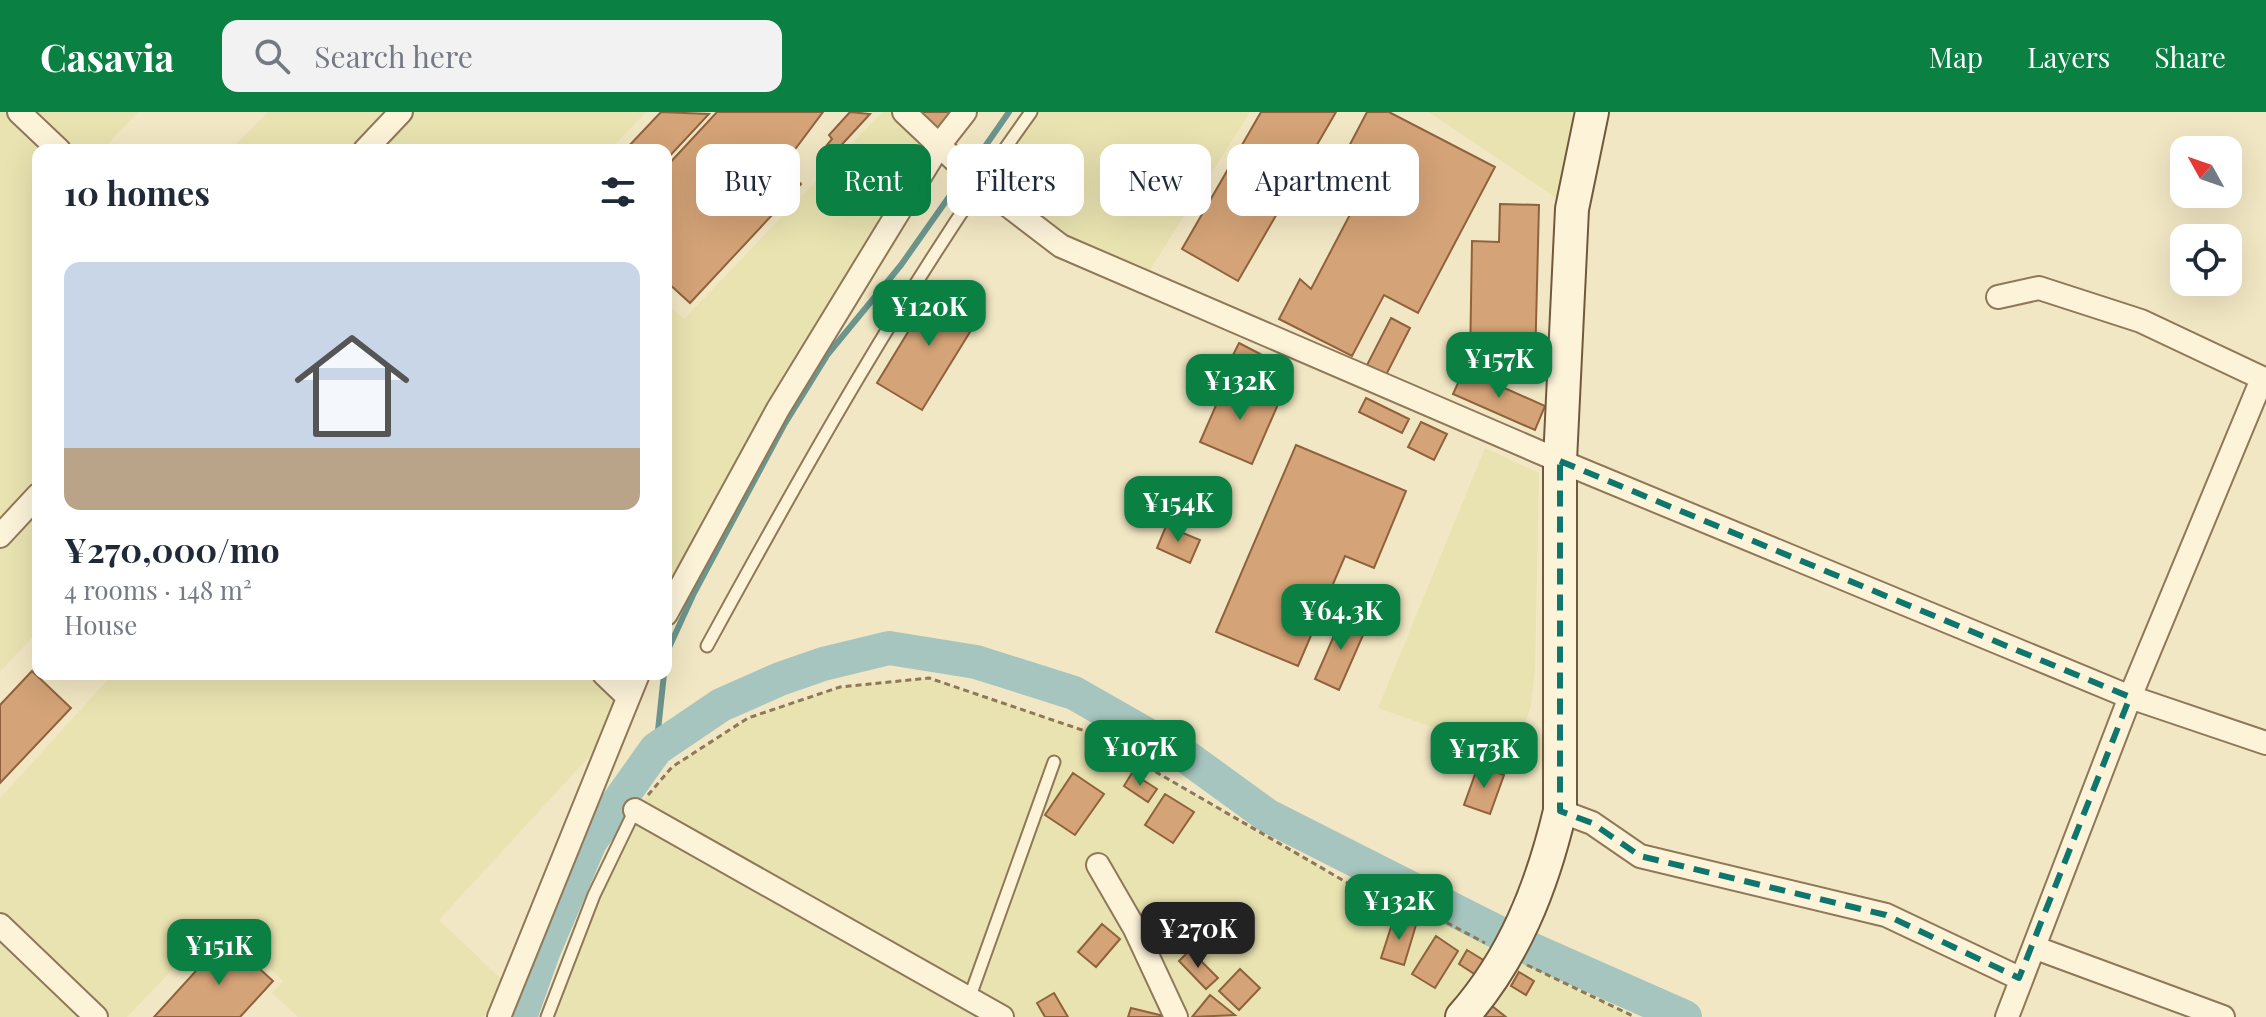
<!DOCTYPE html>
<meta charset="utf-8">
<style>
:root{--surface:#fff;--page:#f2f2f3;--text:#1f2937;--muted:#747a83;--accent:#0b8043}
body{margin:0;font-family:"Playfair Display",serif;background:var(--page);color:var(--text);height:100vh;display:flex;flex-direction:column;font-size:30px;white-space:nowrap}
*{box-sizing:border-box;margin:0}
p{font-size:26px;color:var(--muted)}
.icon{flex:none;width:44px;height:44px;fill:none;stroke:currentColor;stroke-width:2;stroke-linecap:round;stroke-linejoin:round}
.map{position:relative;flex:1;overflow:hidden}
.drawer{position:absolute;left:32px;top:32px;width:640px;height:536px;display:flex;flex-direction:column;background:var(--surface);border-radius:16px;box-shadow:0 8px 32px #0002}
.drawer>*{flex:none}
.hud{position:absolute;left:696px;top:32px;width:760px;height:72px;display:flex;gap:16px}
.needle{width:52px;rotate:310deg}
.controls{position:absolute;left:2170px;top:24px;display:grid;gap:16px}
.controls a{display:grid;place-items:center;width:72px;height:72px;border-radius:16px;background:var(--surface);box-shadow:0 8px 32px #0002;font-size:40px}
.price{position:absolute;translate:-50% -68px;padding:0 18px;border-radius:16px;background:var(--accent);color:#fff;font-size:26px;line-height:52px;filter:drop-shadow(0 2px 4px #0008)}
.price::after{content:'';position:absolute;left:50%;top:48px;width:24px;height:18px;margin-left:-12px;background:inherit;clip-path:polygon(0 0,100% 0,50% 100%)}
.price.on{background:#222;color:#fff}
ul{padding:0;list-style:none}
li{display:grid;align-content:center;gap:16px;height:424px;padding:0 32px}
li span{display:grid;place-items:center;height:248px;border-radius:16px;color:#555}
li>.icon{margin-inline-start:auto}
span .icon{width:144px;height:144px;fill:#fffc;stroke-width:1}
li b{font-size:34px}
h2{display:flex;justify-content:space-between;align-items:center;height:96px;padding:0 32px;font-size:34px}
.chip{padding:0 28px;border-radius:16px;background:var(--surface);box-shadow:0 8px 32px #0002;font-size:28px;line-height:72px}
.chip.on{background:var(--accent);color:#fff}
header{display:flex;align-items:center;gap:48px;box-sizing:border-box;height:112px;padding:0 40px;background:var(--accent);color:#fff}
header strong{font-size:38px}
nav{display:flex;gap:44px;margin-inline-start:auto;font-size:28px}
.search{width:560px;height:72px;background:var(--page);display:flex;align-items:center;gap:20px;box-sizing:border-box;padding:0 28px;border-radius:16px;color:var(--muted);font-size:30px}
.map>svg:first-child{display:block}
.farmland{fill:#e9e3b1}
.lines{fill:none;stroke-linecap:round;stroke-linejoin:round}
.stream{stroke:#6c958d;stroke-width:6}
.river{stroke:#a6c5be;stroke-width:34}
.building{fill:#d4a377;stroke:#90623c;stroke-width:2}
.lane-casing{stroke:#8f7858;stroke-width:15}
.street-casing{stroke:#8f7858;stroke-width:26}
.secondary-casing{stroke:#71593c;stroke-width:36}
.path{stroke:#8f7858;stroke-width:3;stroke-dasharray:6 4;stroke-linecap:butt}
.lane{stroke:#fcf3d9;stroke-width:11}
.street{stroke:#fcf3d9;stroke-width:22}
.secondary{stroke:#fcf3d9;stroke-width:32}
.marked{fill:none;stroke:#0f766e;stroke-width:6;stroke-dasharray:16 10;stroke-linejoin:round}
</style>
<header>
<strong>Casavia</strong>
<div class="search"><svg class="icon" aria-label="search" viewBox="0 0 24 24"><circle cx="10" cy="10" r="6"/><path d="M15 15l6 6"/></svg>Search here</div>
<nav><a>Map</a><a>Layers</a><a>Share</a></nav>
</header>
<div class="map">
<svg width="2266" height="905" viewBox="0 0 2266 905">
<rect width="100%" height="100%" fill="#f2e7c4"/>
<path class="farmland" d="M 0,0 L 138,0 L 102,38 L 38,38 L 38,519 L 0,560 Z
M 268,0 L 646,0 L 610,38 L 230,38 Z
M 882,0 L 904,0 L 940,32 L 666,501 L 666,191 L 684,207 Z
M 1031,0 L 1250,0 L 1143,169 L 1061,134 L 980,72 Z
M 1429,0 L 1592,0 L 1572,97 Z
M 1485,336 L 1539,361 L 1535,558 L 1531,594 L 1514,644 L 1378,596 Z
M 113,562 L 638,562 L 612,620 L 439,808 L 510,875 L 483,905 L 298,905 L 272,881 L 283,869 L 220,809 L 127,905 L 0,905 L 0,686 Z
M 929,566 L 1085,619 L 1365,781 L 1410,791 L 1509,844 L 1635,905 L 547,905 L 635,698 L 672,655 L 748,606 L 840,575 Z"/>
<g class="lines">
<path class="stream" d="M 970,56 L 1009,0
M 666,542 L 694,481 L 784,313 L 828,242 L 901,153 L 963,65
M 656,637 L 664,562"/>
<path class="river" d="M 520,905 L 544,838 L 590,730 L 656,637 L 721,593 L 780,567 L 823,552 L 889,536 L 976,550 L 1074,581 L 1188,646 L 1268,704 L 1533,838 L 1685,905"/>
</g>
<path class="building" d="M 661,0 L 709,2 L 666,48 L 666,38 L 625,38 Z
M 717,0 L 823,0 L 793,40 L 787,34 L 775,47 L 801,72 L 690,191 L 666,169 L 666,55 Z
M 850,0 L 870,2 L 835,40 L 827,33 L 832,27 L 829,23 Z
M 920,0 L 952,0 L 937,20 L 917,5 Z
M 1261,0 L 1336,0 L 1238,169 L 1182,137 Z
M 1367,0 L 1389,0 L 1495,55 L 1418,201 L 1384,183 L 1352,244 L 1279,207 L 1300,167 L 1311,177 L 1355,93 L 1326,78 Z
M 1500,92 L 1539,93 L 1535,252 L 1470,251 L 1472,129 L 1499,130 Z
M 936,174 L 981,202 L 922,298 L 877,271 Z
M 1391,206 L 1410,216 L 1386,263 L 1367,253 Z
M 1239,231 L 1272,248 L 1263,266 L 1230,249 Z
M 1464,258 L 1545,294 L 1535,318 L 1453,282 Z
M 1227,268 L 1279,290 L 1252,352 L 1200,330 Z
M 1366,286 L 1409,307 L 1402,321 L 1359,300 Z
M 1421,310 L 1447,322 L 1434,348 L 1408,335 Z
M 1296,333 L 1406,379 L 1374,456 L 1345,444 L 1298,554 L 1216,520 Z
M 1166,414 L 1200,428 L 1190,451 L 1157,436 Z
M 1343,503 L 1367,514 L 1339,578 L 1315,567 Z
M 32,559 L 71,596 L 0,671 L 0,593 Z
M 1478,654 L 1504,663 L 1490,702 L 1464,693 Z
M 1073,661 L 1104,682 L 1075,723 L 1045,703 Z
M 1132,661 L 1157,677 L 1148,690 L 1124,674 Z
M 1165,682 L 1194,700 L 1173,731 L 1145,713 Z
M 1394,806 L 1416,813 L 1404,853 L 1381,846 Z
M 1102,812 L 1120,827 L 1096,855 L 1078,840 Z
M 1436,824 L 1458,839 L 1435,876 L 1412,862 Z
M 226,826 L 273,869 L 240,905 L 154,905 Z
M 1190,838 L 1218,866 L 1206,877 L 1179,849 Z
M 1467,838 L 1485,849 L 1476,863 L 1459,852 Z
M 1240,857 L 1260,876 L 1239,898 L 1219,879 Z
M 1519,860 L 1534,869 L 1526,883 L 1511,874 Z
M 1054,881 L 1068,905 L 1045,905 L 1037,891 Z
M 1210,883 L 1235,903 L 1192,905 Z
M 1492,894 L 1506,905 L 1484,905 Z
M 1131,896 L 1168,905 L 1128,905 Z"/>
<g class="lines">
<g class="lane-casing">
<path id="lane" d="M 707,534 C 807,351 909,169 1031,0
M 969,887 L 1054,650
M 547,905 L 594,783 L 635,698"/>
</g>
<g class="street-casing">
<path id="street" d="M 19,0 L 59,38
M 904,0 L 980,72 L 1061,134 L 1560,349 L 2130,585 L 2266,631
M 365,38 L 401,0
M 1998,185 L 2039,176 L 2141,209 L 2266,268
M 0,424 L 38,383
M 666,502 L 778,297 L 940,32 L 965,0
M 604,562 L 627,584
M 635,698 L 1002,905
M 1560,699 L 1592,711 L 1640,744 L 1886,803 L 2019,866
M 1098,753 L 1135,817 L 1176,905
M 0,813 L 96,905
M 2036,836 L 2223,905
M 499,905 L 638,562
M 2007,905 L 2130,585 L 2262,267"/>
</g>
<g class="secondary-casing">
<path id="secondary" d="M 1462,905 C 1514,846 1542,775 1560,699 L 1560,349 L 1572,97 L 1592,0"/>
</g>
<path class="path" d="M 648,683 L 672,655 L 748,606 L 840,575 L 929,566 L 1085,619 L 1365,781 L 1410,791 L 1485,831
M 1527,853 L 1635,905"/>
<use href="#lane" class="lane"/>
<use href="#street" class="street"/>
<use href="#secondary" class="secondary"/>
</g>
<path class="marked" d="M 1560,349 L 2130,585 L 2019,866 L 1886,803 L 1640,744 L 1592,711 L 1560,699 Z"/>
</svg>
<div class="controls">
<a><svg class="needle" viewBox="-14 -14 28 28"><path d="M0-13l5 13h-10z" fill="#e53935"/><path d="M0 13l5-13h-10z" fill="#747a83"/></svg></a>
<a><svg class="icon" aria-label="locate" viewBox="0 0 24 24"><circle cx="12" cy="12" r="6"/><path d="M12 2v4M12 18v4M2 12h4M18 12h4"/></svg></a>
</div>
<b class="price" style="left:929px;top:236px">¥120K</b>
<b class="price" style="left:1499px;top:288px">¥157K</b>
<b class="price" style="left:1240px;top:310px">¥132K</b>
<b class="price" style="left:1178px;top:432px">¥154K</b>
<b class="price" style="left:1341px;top:540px">¥64.3K</b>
<b class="price" style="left:1140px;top:676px">¥107K</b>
<b class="price" style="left:1484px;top:678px">¥173K</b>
<b class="price" style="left:1399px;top:830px">¥132K</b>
<b class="price on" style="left:1198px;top:858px">¥270K</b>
<b class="price" style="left:219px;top:875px">¥151K</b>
<div class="hud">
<a class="chip">Buy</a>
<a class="chip on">Rent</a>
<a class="chip">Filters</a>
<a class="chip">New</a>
<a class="chip">Apartment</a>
</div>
<section class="drawer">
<h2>10 homes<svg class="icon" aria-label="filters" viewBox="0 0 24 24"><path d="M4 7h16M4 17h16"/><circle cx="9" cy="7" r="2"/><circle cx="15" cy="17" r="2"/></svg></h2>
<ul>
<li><span style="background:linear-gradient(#c9d6e8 75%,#b9a48a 0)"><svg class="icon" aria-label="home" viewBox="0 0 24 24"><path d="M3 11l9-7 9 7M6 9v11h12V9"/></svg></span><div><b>¥270,000/mo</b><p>4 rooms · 148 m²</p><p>House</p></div></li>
</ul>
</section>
</div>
